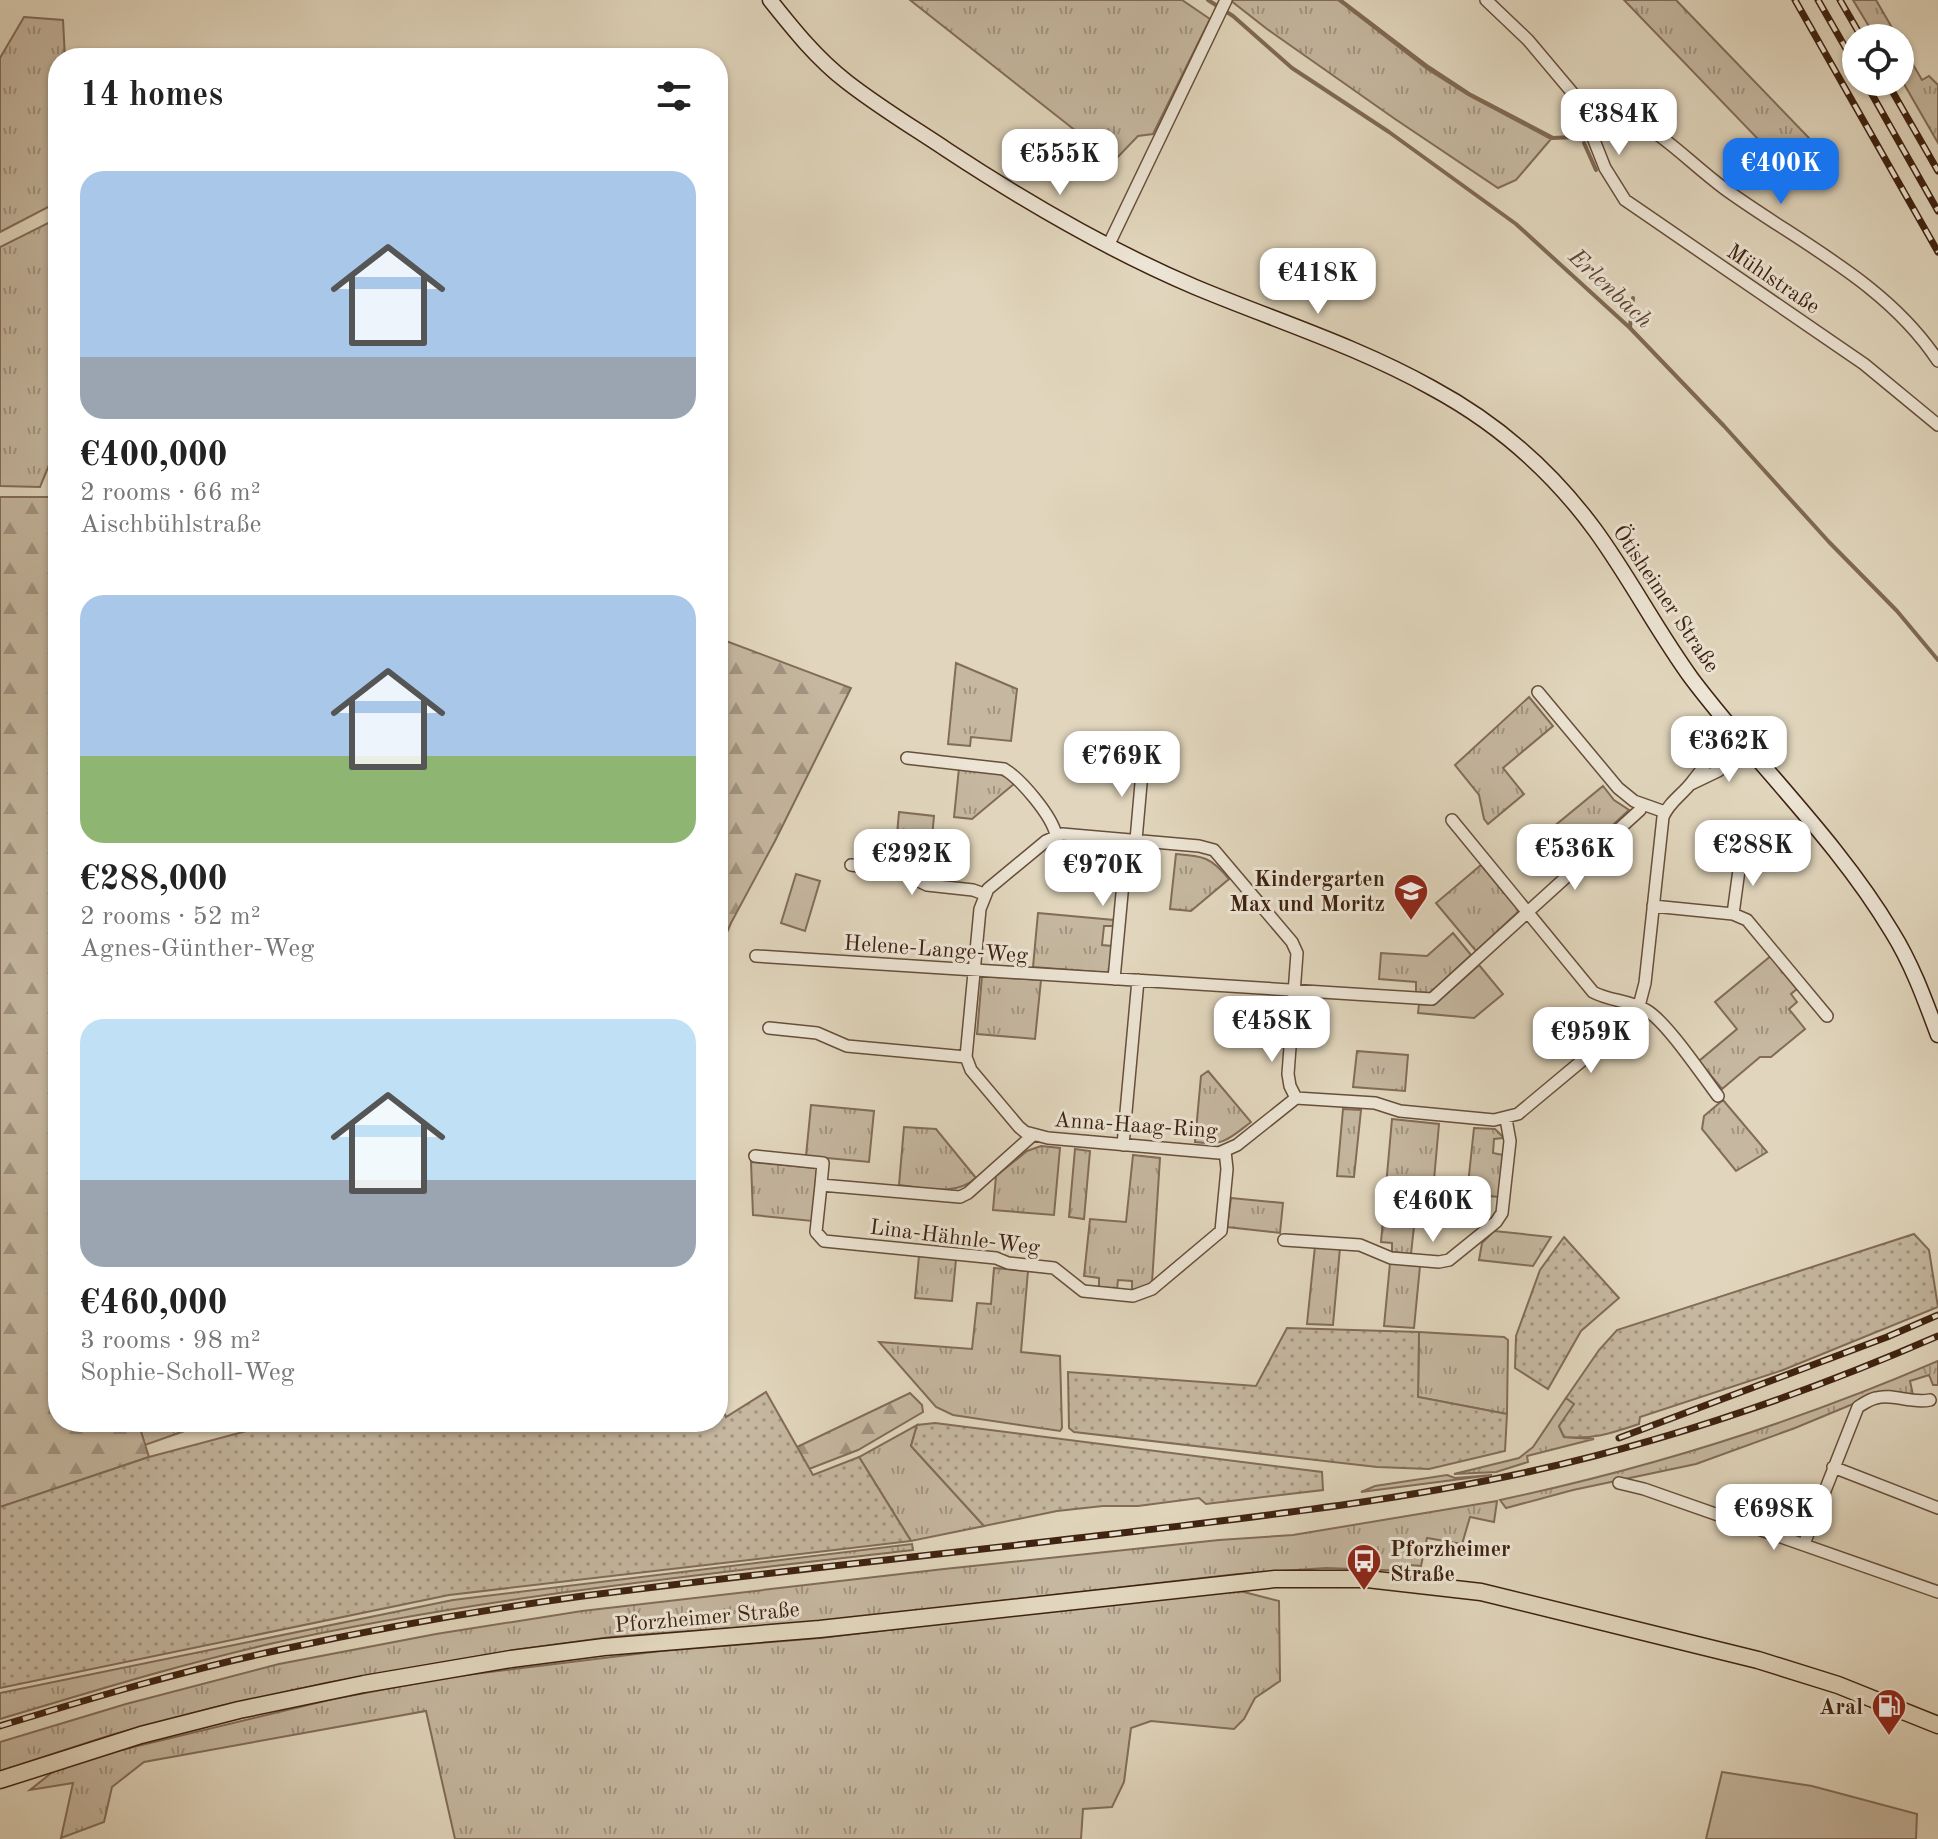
<!DOCTYPE html>
<meta charset="utf-8">
<style>
:root{--surface:#fff;--page:#f2f2f2;--text:#222;--muted:#767676;--accent:#1a73e8}
body{margin:0;font-family:"Old Standard TT",serif;background:var(--page);color:var(--text);height:100vh;display:flex;flex-direction:column;font-size:30px;white-space:nowrap}
*{box-sizing:border-box;margin:0}
p{font-size:26px;color:var(--muted)}
.icon{flex:none;width:44px;height:44px;fill:none;stroke:currentColor;stroke-width:2;stroke-linecap:round;stroke-linejoin:round}
.map{position:relative;flex:1;overflow:hidden}
.sheet{position:absolute;left:48px;top:48px;width:680px;height:1384px;display:flex;flex-direction:column;background:var(--surface);border-radius:32px;box-shadow:0 2px 6px #0004}
.sheet>*{flex:none}
.tools{position:absolute;left:1842px;top:24px;display:grid;gap:16px}
.tools a{display:grid;place-items:center;width:72px;height:72px;border-radius:50%;background:var(--surface);box-shadow:0 2px 6px #0004;font-size:40px}
.price{position:absolute;translate:-50% -68px;padding:0 18px;border-radius:16px;background:#fff;color:#222;font-size:26px;line-height:52px;filter:drop-shadow(0 2px 4px #0008)}
.price::after{content:'';position:absolute;left:50%;top:48px;width:24px;height:18px;margin-left:-12px;background:inherit;clip-path:polygon(0 0,100% 0,50% 100%)}
.price.selected{background:var(--accent);color:#fff}
ul{padding:0;list-style:none}
li{display:grid;align-content:center;gap:16px;height:424px;padding:0 32px}
li span{display:grid;place-items:center;height:248px;border-radius:24px;color:#555}
li>.icon{margin-inline-start:auto}
span .icon{width:144px;height:144px;fill:#fffc;stroke-width:1}
li b{font-size:34px}
h2{display:flex;justify-content:space-between;align-items:center;height:96px;padding:0 32px;font-size:34px}
.map>svg:first-child{display:block}
.grass{fill:url(#grass-tufts);stroke:#826c58;stroke-width:2}
.forest{fill:url(#forest-firs);stroke:#826c58;stroke-width:2}
.park{fill:#c5b7a0;stroke:#826c58;stroke-width:2}
.garden{fill:url(#garden-dots);stroke:#826c58;stroke-width:2}
.lines{fill:none;stroke-linecap:round;stroke-linejoin:round}
.stream{stroke:#7f6954;stroke-width:4}
.minor-casing{stroke:#674f3b;stroke-width:14}
.secondary-casing{stroke:#3e2210;stroke-width:17}
.primary-casing{stroke:#3e2210;stroke-width:19}
.minor{stroke:#ece4d4;stroke-width:11}
.secondary{stroke:#ece4d4;stroke-width:14}
.primary{stroke:#e1d6bd;stroke-width:16}
.rail-casing{stroke:#3e2210;stroke-width:7}
.rail{stroke:#ece4d4;stroke-width:4;stroke-dasharray:12;stroke-linecap:butt}
.labels{text-anchor:middle;stroke-width:6;stroke-linejoin:round;paint-order:stroke}
.street-label{font-size:22px;fill:#3e2210;stroke:#ece4d4}
.poi-label{font-size:22px;font-weight:bold;fill:#3e2210;stroke:#ece4d4;text-anchor:end}
.water-label{font-size:24px;font-style:italic;fill:#5e4632;stroke:#ece4d4}
</style>
<div class="map">
<svg width="1938" height="1839" viewBox="0 0 1938 1839">
<defs>
<pattern id="grass-tufts" width="24" height="20" patternUnits="userSpaceOnUse" patternTransform="scale(2)"><rect width="24" height="20" fill="#c5b7a0"/><path d="M3 7l-1-3M5 7V3M7 7l1-3M15 17l-1-3M17 17v-4M19 17l1-3" fill="none" stroke="#a19481"/></pattern>
<pattern id="forest-firs" width="22" height="20" patternUnits="userSpaceOnUse" patternTransform="scale(2)"><rect width="22" height="20" fill="#c5b7a0"/><path d="M5 1l3.5 6h-7zM16 11l3.5 6h-7z" fill="#a19481"/></pattern>
<pattern id="garden-dots" width="8" height="8" patternUnits="userSpaceOnUse" patternTransform="scale(2)"><rect width="8" height="8" fill="#c5b7a0"/><path d="M2 2h.1M6 6h.1" fill="none" stroke="#a19481" stroke-width="1.8" stroke-linecap="round"/></pattern>
</defs>
<rect width="100%" height="100%" fill="#e1d6bd"/>
<filter id="stains"><feTurbulence type="fractalNoise" baseFrequency=".0025" numOctaves="4"/><feColorMatrix values="0 0 0 0 .2 0 0 0 0 .09 0 0 0 0 .02 0 0 0 .5 -.17"/></filter>
<radialGradient id="worn" r=".72"><stop offset=".6" stop-color="#630" stop-opacity="0"/><stop offset="1" stop-color="#630" stop-opacity=".3"/></radialGradient>
<path class="grass" d="M 910,0 L 1182,0 L 1210,19 L 1153,134 L 1138,136 L 1114,161 Z
M 1230,0 L 1338,0 L 1427,69 L 1468,95 L 1551,139 L 1516,180 L 1498,188 L 1395,119 L 1267,29 Z
M 1624,0 L 1676,0 L 1809,138 L 1782,164 Z
M 1853,0 L 1876,0 L 1898,38 L 1876,38 Z
M 24,17 L 63,20 L 65,58 L 58,58 L 58,202 L 0,232 L 0,58 Z
M 1900,42 L 1922,80 L 1929,76 L 1938,85 L 1938,143 L 1900,77 Z
M 58,218 L 58,443 L 40,487 L 0,486 L 0,247 Z
M 956,663 L 1017,689 L 1011,741 L 971,737 L 970,746 L 948,744 Z
M 1529,697 L 1553,726 L 1503,768 L 1524,794 L 1488,824 L 1484,819 L 1479,795 L 1455,765 Z
M 959,768 C 979,770 999,768 1014,784 L 972,819 L 954,817 Z
M 1603,786 L 1614,800 L 1629,810 L 1577,858 L 1552,828 Z
M 899,812 L 934,816 L 930,860 L 895,856 Z
M 1176,854 C 1203,856 1211,857 1229,879 L 1191,911 L 1170,909 Z
M 1481,865 L 1519,911 L 1476,951 L 1436,903 Z
M 1038,913 L 1114,920 L 1114,926 L 1104,926 L 1102,945 L 1112,946 L 1109,973 L 1033,967 Z
M 1453,933 L 1471,955 L 1430,993 L 1416,992 L 1416,982 L 1379,979 L 1381,953 L 1427,956 Z
M 1772,955 L 1798,988 L 1791,994 L 1797,1002 L 1789,1009 L 1805,1029 L 1771,1057 L 1760,1057 L 1722,1089 L 1699,1061 L 1737,1029 L 1715,1002 Z
M 982,976 L 1041,980 L 1035,1039 L 977,1034 Z
M 1357,1051 L 1408,1055 L 1405,1091 L 1353,1087 Z
M 1208,1071 L 1251,1122 C 1229,1139 1224,1146 1195,1142 L 1201,1076 Z
M 1723,1100 L 1767,1152 L 1736,1171 L 1702,1129 L 1704,1116 Z
M 811,1105 L 874,1111 L 869,1162 L 806,1156 Z
M 1343,1109 L 1361,1110 L 1354,1177 L 1337,1176 Z
M 1392,1119 L 1439,1124 L 1433,1191 L 1418,1190 L 1411,1254 L 1392,1252 L 1392,1243 L 1381,1242 Z
M 904,1127 L 936,1129 L 976,1178 C 954,1197 926,1188 899,1185 Z
M 1474,1128 L 1495,1129 L 1504,1138 L 1494,1139 L 1493,1153 L 1503,1155 L 1499,1197 L 1467,1194 Z
M 1041,1146 L 1060,1148 L 1054,1215 L 993,1210 L 996,1176 L 1027,1151 Z
M 1075,1149 L 1090,1151 L 1084,1219 L 1069,1217 Z
M 1133,1155 L 1160,1158 L 1152,1283 L 1144,1289 L 1132,1290 L 1132,1281 L 1118,1280 L 1117,1289 L 1099,1287 L 1099,1278 L 1084,1276 L 1090,1219 L 1126,1222 Z
M 751,1162 L 817,1168 L 812,1221 L 753,1215 Z
M 1231,1198 L 1283,1203 L 1280,1233 L 1227,1227 Z
M 1494,1231 L 1551,1237 L 1533,1266 L 1479,1260 L 1482,1243 Z
M 1315,1246 L 1340,1248 L 1333,1325 L 1307,1324 Z
M 919,1256 L 956,1259 L 952,1301 L 915,1298 Z
M 1390,1263 L 1420,1266 L 1414,1328 L 1384,1326 Z
M 994,1268 L 1028,1271 L 1021,1352 L 1060,1356 L 1062,1428 L 1060,1431 L 953,1415 L 936,1407 L 879,1342 L 972,1349 L 977,1303 L 991,1304 Z
M 1419,1332 L 1504,1337 L 1508,1340 L 1507,1414 L 1418,1397 Z
M 1938,1361 L 1938,1385 L 1933,1385 L 1929,1375 L 1910,1381 L 1913,1395 L 1877,1394 L 1795,1428 L 1696,1464 L 1573,1490 L 1506,1508 L 1500,1500 C 1650,1468 1797,1422 1938,1361 Z
M 1566,1398 L 1575,1404 L 1559,1426 L 1564,1437 L 1594,1439 L 1527,1456 L 1528,1462 L 1496,1472 L 1454,1474 L 1519,1458 L 1533,1447 Z
M 138,1422 L 210,1422 L 145,1445 Z
M 917,1425 L 911,1446 L 984,1526 L 911,1541 L 859,1457 Z
M 1447,1475 L 1455,1478 L 1492,1475 L 1361,1492 L 1375,1486 Z
M 1497,1501 L 1494,1522 L 1470,1517 L 1462,1544 L 1427,1538 L 1421,1566 L 1410,1565 L 1408,1571 L 1326,1568 L 1238,1574 L 815,1622 L 611,1637 L 515,1650 L 326,1683 L 212,1708 L 111,1735 L 0,1771 L 0,1742 L 126,1704 L 279,1664 L 436,1634 L 582,1611 L 944,1569 L 1219,1540 L 1293,1535 Z
M 912,1544 L 913,1550 C 699,1575 484,1597 274,1643 C 181,1664 91,1692 0,1719 L 0,1693 L 453,1600 Z
M 1240,1591 L 1279,1601 L 1280,1681 L 1255,1698 L 1244,1719 L 1234,1729 L 1151,1721 L 1131,1728 L 1124,1782 L 1112,1807 L 1083,1809 L 1081,1839 L 455,1839 L 426,1711 L 144,1762 L 112,1787 L 104,1822 L 61,1838 L 73,1783 L 30,1790 L 55,1770 L 117,1751 L 333,1699 L 450,1677 L 661,1651 L 820,1638 L 1189,1594 Z"/>
<path class="forest" d="M 0,497 L 58,497 L 58,1422 L 138,1422 L 149,1457 L 0,1507 Z
M 718,638 L 851,688 L 775,841 L 731,923 L 718,953 Z
M 910,1393 L 922,1405 L 923,1412 L 858,1450 L 809,1469 L 797,1447 Z"/>
<path class="park" d="M 796,874 L 820,881 L 805,931 L 781,923 Z
M 1479,965 L 1503,994 L 1474,1018 L 1418,1013 L 1419,1004 L 1434,1005 Z
M 1722,1772 L 1812,1786 L 1917,1814 L 1916,1839 L 1706,1839 Z"/>
<path class="garden" d="M 1914,1234 L 1929,1250 L 1938,1307 L 1783,1370 L 1640,1417 L 1639,1424 C 1609,1434 1595,1439 1564,1437 L 1559,1426 L 1574,1404 L 1566,1398 L 1599,1350 L 1617,1330 Z
M 1564,1237 L 1619,1298 L 1581,1331 L 1548,1389 L 1515,1368 L 1516,1336 L 1540,1270 Z
M 1287,1328 L 1419,1332 L 1418,1397 L 1507,1414 L 1505,1451 L 1429,1469 L 1377,1467 L 1074,1432 L 1069,1428 L 1068,1372 L 1256,1386 Z
M 766,1392 L 813,1475 L 859,1457 L 911,1541 L 449,1595 L 0,1688 L 0,1507 L 149,1457 L 280,1422 L 718,1422 L 718,1400 L 726,1417 Z
M 935,1423 L 1322,1472 L 1323,1490 L 1206,1504 L 1199,1498 L 1138,1506 L 1103,1506 L 1057,1511 L 984,1526 L 911,1446 L 917,1425 Z"/>
<g class="lines">
<path class="stream" d="M 1208,0 L 1233,16 L 1292,68 L 1389,132 L 1516,224 L 1630,328 L 1724,426 L 1829,542 L 1897,611 L 1938,660
M 1340,0 L 1428,67 L 1469,94 L 1553,138 L 1574,137
M 1584,143 L 1596,170
M 1630,327 L 1633,298"/>
<g class="minor-casing">
<path id="minor" d="M 1486,0 L 1528,40 L 1581,103 C 1598,115 1621,110 1638,121 C 1670,140 1695,167 1725,189 C 1798,242 1887,283 1938,361
M 1593,109 L 1590,130 L 1605,168 L 1625,200 L 1864,364 L 1938,425
M 1108,246 L 1226,0
M 1538,692 L 1618,788 L 1634,801 L 1665,812
M 907,758 L 1004,769 C 1021,779 1052,816 1056,835
M 1691,784 L 1718,771 L 1749,749
M 1452,820 L 1593,992 C 1609,1001 1629,1000 1646,1010 C 1666,1021 1702,1075 1718,1096
M 1136,840 L 1143,761
M 851,865 L 898,871 L 927,885 L 973,890 L 984,894
M 1653,906 L 1733,914 L 1747,920 L 1827,1016
M 1733,914 L 1739,870 L 1756,852
M 756,956 L 1432,999 L 1640,810 L 1642,805
M 1114,979 L 1127,840
M 769,1028 L 817,1033 L 847,1046 L 966,1057
M 1296,1098 L 1290,1086 L 1288,1074 L 1297,953 L 1292,942 L 1214,850 L 1199,846 L 1062,834 L 1046,841 L 988,889 L 980,909 L 966,1057 L 971,1070 L 1019,1127 L 1025,1132 L 1048,1138 L 1219,1153 L 1237,1145 L 1296,1098 L 1375,1103 L 1400,1111 L 1494,1120 L 1518,1114 L 1626,1024 L 1639,1006 L 1645,983 L 1663,817 C 1669,802 1682,795 1692,782 C 1706,764 1718,748 1734,731
M 1033,1135 L 968,1193 L 960,1197 L 821,1185 L 816,1232 L 824,1241 L 996,1258 L 1008,1263 L 1054,1268 L 1083,1291 L 1133,1296 L 1152,1289 L 1221,1231 L 1227,1169 L 1225,1151
M 1123,1145 L 1138,980
M 755,1156 L 823,1163 L 821,1185
M 1284,1240 L 1360,1245 L 1391,1258 L 1439,1262 L 1449,1260 L 1496,1222 L 1502,1213 L 1510,1141 L 1506,1119
M 1833,1467 L 1938,1508
M 1619,1483 L 1644,1489 L 1938,1592
M 1804,1544 L 1858,1407 C 1863,1404 1870,1399 1876,1398 C 1893,1393 1910,1404 1930,1400"/>
</g>
<g class="secondary-casing">
<path id="secondary" d="M 770,0 C 793,29 817,59 847,82 C 879,107 914,128 947,150 C 1026,202 1108,250 1195,287 C 1274,320 1357,346 1432,388 C 1497,423 1551,470 1595,530 C 1630,578 1657,631 1692,679 C 1757,765 1837,840 1892,932 C 1912,964 1925,1000 1938,1035"/>
</g>
<g class="primary-casing">
<path id="primary" d="M 0,1780 L 141,1735 L 239,1710 L 364,1684 L 511,1659 L 604,1647 L 820,1629 L 1275,1579 L 1367,1579 L 1481,1592 L 1758,1660 L 1838,1685 L 1938,1725"/>
</g>
<use href="#minor" class="minor"/>
<use href="#secondary" class="secondary"/>
<use href="#primary" class="primary"/>
<g class="rail-casing">
<path id="rail" d="M 1795,0 L 1938,252
M 1818,0 L 1856,66
M 1840,0 L 1862,38
M 1865,82 L 1938,211
M 1887,82 L 1938,171
M 1619,1438 L 1887,1337 L 1938,1315
M 0,1726 C 92,1698 185,1670 279,1650 C 379,1628 481,1610 583,1596 C 768,1572 953,1553 1138,1531 C 1270,1515 1402,1500 1532,1471 C 1671,1440 1807,1393 1938,1336"/>
</g>
<use href="#rail" class="rail"/>
</g>
<defs>
<g id="school-pin" transform="scale(1.8)"><path d="M0 17L-7.5 6A9.5 9.5 0 1 1 7.5 6Z" fill="#8f2418" stroke="#ece4d4"/><path d="M0-5L7-2L0 1L-7-2ZM-4 1L0 2.5L4 1V4Q0 6-4 4Z" fill="#fff"/></g>
<g id="bus-pin" transform="scale(1.8)"><path d="M0 17L-7.5 6A9.5 9.5 0 1 1 7.5 6Z" fill="#8f2418" stroke="#ece4d4"/><path d="M-5-6H5V4H4V6H2V4H-2V6H-4V4H-5ZM-3.5-4V0h7V-4ZM-3.5 1.2v1.5H-2V1.2ZM2 1.2v1.5H3.5V1.2Z" fill="#fff"/></g>
<g id="fuel-pin" transform="scale(1.8)"><path d="M0 17L-7.5 6A9.5 9.5 0 1 1 7.5 6Z" fill="#8f2418" stroke="#ece4d4"/><path d="M-5.5-6h7V0h2V4h1.3V-2.5L3-4.5l.8-.8L6-3V5H2.5V1h-1V6h-7ZM-4.2-4.7v3.2H.2V-4.7Z" fill="#fff"/></g>
</defs>
<g fill-rule="evenodd">
<use href="#school-pin" x="1411" y="891"/>
<use href="#bus-pin" x="1364" y="1561"/>
<use href="#fuel-pin" x="1889" y="1706"/>
</g>
<g class="labels">
<g class="street-label">
<text transform="translate(1774 278) rotate(34)" y="8">Mühlstraße</text>
<text transform="translate(1667 598) rotate(56)" y="8">Ötisheimer Straße</text>
<text transform="translate(936 948) rotate(4)" y="8">Helene-Lange-Weg</text>
<text transform="translate(1136 1124) rotate(4)" y="8">Anna-Haag-Ring</text>
<text transform="translate(955 1236) rotate(7)" y="8">Lina-Hähnle-Weg</text>
<text transform="translate(707 1616) rotate(-5)" y="8">Pforzheimer Straße</text>
</g>
<g class="poi-label">
<text x="1385" y="886">Kindergarten<tspan x="1385" dy="25">Max und Moritz</tspan></text>
<text x="1390" y="1556" text-anchor="start">Pforzheimer<tspan x="1390" dy="25">Straße</tspan></text>
<text x="1863" y="1714">Aral</text>
</g>
<g class="water-label">
<text transform="translate(1611 288) rotate(43)" y="8">Erlenbach</text>
</g>
</g>
<rect width="100%" height="100%" filter="url(#stains)"/>
<rect width="100%" height="100%" fill="url(#worn)"/>
</svg>
<div class="tools">
<a><svg class="icon" aria-label="locate" viewBox="0 0 24 24"><circle cx="12" cy="12" r="6"/><path d="M12 2v4M12 18v4M2 12h4M18 12h4"/></svg></a>
</div>
<b class="price" style="left:1619px;top:157px">€384K</b>
<b class="price" style="left:1060px;top:197px">€555K</b>
<b class="price selected" style="left:1781px;top:206px">€400K</b>
<b class="price" style="left:1318px;top:316px">€418K</b>
<b class="price" style="left:1729px;top:784px">€362K</b>
<b class="price" style="left:1122px;top:799px">€769K</b>
<b class="price" style="left:1753px;top:888px">€288K</b>
<b class="price" style="left:1575px;top:892px">€536K</b>
<b class="price" style="left:912px;top:897px">€292K</b>
<b class="price" style="left:1103px;top:908px">€970K</b>
<b class="price" style="left:1272px;top:1064px">€458K</b>
<b class="price" style="left:1591px;top:1075px">€959K</b>
<b class="price" style="left:1433px;top:1244px">€460K</b>
<b class="price" style="left:1774px;top:1552px">€698K</b>
<section class="sheet">
<h2>14 homes<svg class="icon" aria-label="filters" viewBox="0 0 24 24"><path d="M4 7h16M4 17h16"/><circle cx="9" cy="7" r="2"/><circle cx="15" cy="17" r="2"/></svg></h2>
<ul>
<li><span style="background:linear-gradient(#a9c7e8 75%,#9aa5b1 0)"><svg class="icon" aria-label="home" viewBox="0 0 24 24"><path d="M3 11l9-7 9 7M6 9v11h12V9"/></svg></span><div><b>€400,000</b><p>2 rooms · 66 m²</p><p>Aischbühlstraße</p></div></li>
<li><span style="background:linear-gradient(#a9c7e8 65%,#8fb573 0)"><svg class="icon" aria-label="home" viewBox="0 0 24 24"><path d="M3 11l9-7 9 7M6 9v11h12V9"/></svg></span><div><b>€288,000</b><p>2 rooms · 52 m²</p><p>Agnes-Günther-Weg</p></div></li>
<li><span style="background:linear-gradient(#bfe0f5 65%,#9aa5b1 0)"><svg class="icon" aria-label="home" viewBox="0 0 24 24"><path d="M3 11l9-7 9 7M6 9v11h12V9"/></svg></span><div><b>€460,000</b><p>3 rooms · 98 m²</p><p>Sophie-Scholl-Weg</p></div></li>
</ul>
</section>
</div>
